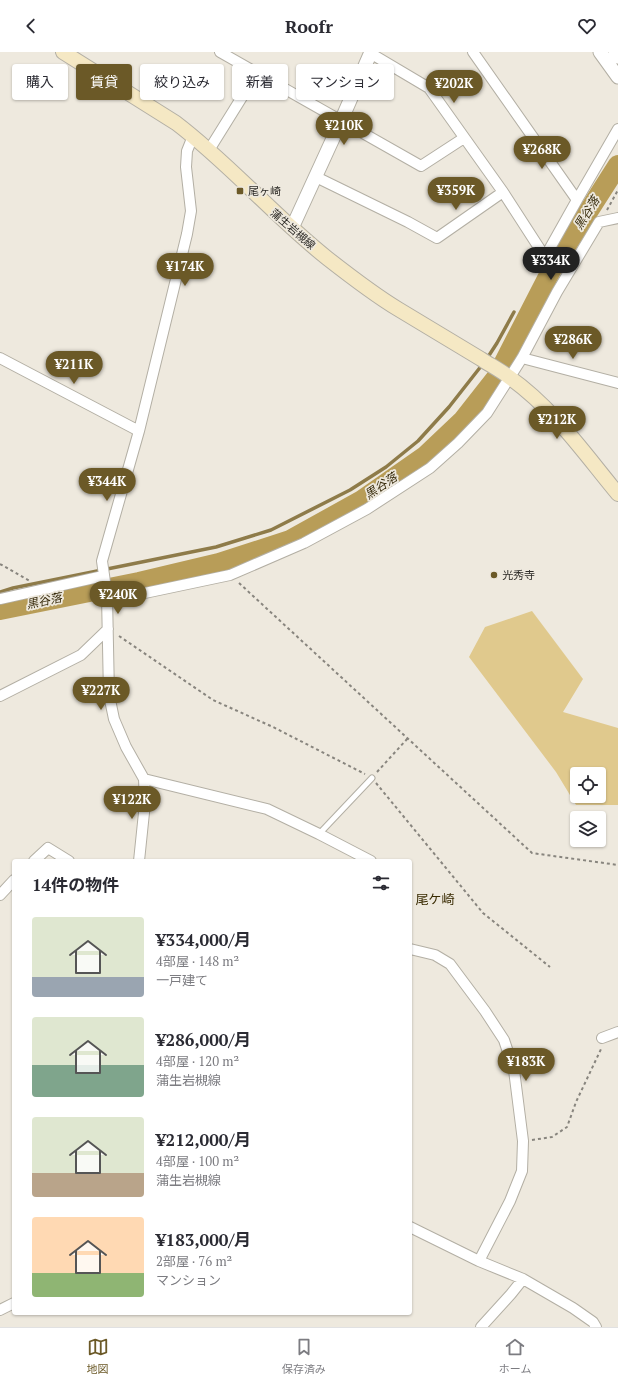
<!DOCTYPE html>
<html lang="ja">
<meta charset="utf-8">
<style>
:root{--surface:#fff;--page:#f2f2f3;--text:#2b2b33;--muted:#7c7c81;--line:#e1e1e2;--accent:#6b5927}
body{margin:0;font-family:"PT Serif","Noto Sans JP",serif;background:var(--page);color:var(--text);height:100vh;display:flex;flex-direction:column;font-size:15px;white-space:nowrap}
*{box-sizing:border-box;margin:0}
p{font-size:13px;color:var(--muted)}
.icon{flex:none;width:22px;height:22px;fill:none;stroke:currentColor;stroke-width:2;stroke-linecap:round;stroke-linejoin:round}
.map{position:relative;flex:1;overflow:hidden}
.details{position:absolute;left:12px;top:807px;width:400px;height:456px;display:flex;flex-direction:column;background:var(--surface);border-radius:4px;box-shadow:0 1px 3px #0004}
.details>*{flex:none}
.hud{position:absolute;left:12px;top:12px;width:400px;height:36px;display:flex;gap:8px}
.fabs{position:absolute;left:570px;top:715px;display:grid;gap:8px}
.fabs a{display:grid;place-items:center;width:36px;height:36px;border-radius:4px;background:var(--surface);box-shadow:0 1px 3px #0004;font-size:20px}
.price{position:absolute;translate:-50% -34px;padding:0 9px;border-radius:14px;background:var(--accent);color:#fff;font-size:13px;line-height:26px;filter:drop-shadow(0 1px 2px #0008)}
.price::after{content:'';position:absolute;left:50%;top:24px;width:12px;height:9px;margin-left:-6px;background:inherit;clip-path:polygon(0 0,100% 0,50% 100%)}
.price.active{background:#222;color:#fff}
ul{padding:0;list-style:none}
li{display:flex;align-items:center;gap:12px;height:100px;padding:0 20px}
li span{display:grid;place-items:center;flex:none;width:112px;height:80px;border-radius:4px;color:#555}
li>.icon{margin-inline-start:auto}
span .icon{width:48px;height:48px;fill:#fffc;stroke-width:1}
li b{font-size:17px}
h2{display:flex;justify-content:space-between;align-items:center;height:48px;padding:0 20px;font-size:17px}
.chip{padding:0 14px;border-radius:4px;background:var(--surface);box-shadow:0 1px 3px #0004;font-size:14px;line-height:36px}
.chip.active{background:var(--accent);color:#fff}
header{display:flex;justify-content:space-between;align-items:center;height:52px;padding:0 20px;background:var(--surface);font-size:18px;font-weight:600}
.dock{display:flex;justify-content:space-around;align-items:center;height:56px;border-top:1px solid var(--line);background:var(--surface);font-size:11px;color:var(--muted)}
.dock a{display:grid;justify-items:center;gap:2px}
.dock .active{color:var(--accent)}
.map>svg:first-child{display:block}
.green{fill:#e0c98d;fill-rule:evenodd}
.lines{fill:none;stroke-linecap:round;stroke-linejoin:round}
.stream{stroke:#8e7b49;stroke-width:3.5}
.river{stroke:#b89d58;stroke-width:20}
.service-casing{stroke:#b3afa4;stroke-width:7}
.minor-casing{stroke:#b3afa4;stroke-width:12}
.tertiary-casing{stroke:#b3afa4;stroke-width:15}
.secondary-casing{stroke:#b3afa4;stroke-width:16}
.path{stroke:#88857e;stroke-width:2;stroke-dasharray:3 3;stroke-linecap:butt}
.service{stroke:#fff;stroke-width:5}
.minor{stroke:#fff;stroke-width:10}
.tertiary{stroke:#fff;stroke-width:13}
.secondary{stroke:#f5e8c4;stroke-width:14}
.poi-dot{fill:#6b5927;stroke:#eee9de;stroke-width:1.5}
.labels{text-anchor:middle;stroke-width:3.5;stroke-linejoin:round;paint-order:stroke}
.poi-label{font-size:11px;fill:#2d2b27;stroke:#eee9de;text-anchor:start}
.street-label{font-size:11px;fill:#2d2b27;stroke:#eee9de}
.water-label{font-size:12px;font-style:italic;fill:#3a2e0f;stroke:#eee9de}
.quarter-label{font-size:13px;fill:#382a00;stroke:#eee9de}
</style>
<header><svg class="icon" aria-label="back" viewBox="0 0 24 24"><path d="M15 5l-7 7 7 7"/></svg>Roofr<svg class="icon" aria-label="heart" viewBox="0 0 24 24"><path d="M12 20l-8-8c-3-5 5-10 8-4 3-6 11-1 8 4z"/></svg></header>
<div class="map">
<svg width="618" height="1275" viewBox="0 0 618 1275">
<rect width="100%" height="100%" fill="#eee9de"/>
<path class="green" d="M 532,559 L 583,627 L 563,660 L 618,676 L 618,753 L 576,753 L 556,720 L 469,605 L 485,575 ZM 577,722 L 599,722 L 599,744 L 577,744 Z"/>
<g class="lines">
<path class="stream" d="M 486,308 L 497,291 L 514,260
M 0,540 L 13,536 L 216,495 L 271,478 L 350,438 L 386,415 L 418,389 L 449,355 L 482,313"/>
<path class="river" d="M 0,558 L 139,530 L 219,511 L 290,488 L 362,448 L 425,404 L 463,368 L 496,326 L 554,213 L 618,113"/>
<g class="service-casing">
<path id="service" d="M 319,782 L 372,726"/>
</g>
<g class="minor-casing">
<path id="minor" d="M 220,0 L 421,114 L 464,86
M 370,1 L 429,36 L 503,140 L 545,205 L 577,148 L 473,0
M 209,98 L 257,21
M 316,125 L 408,170 L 437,186 L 503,140
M 577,148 L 618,77
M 0,306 L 139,379
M 522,306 L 618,331
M 0,547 L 103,524
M 107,549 L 230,523 L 304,491 L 367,457 L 430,416 L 458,391 L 487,361 L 522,306 L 557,240 L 599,170 L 618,166
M 0,644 L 81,603 L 108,577
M 144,727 L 267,757 L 319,782 L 371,809
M 34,809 L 48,796 L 69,809
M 139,809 L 145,751 L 144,727 L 126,695 L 114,667 L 109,643 L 107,544 L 102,509 L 139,379 L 187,182 L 191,159 L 186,115 L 187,99 L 193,84
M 0,843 L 14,828
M 410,897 L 435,903 L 450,912 L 485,959 L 504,988 L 514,1018 L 523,1089 L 522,1119 L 510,1149 L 479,1209
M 602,986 L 618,980
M 410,1175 L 479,1209 L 523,1227 L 573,1256 L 593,1270 L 596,1275
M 0,1258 L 14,1251
M 481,1275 L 511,1242 L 523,1227"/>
</g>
<g class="tertiary-casing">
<path id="tertiary" d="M 600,0 L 618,25
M 615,0 L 618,5
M 292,176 L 341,69 L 371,0"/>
</g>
<g class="secondary-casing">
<path id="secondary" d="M 63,0 L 176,71 C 230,112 274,164 327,206 C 350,224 373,242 398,257 C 426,274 453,290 481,307 C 490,313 500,318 509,325 C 553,356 584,401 618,442"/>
</g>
<path class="path" d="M 607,158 L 618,138
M 0,512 L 30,529
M 239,531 L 532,801 L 618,813
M 119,584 L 213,648 L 273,675 L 365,722
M 377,720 L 408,686
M 376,731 L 483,861 L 550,915
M 532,1088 L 552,1085 L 567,1075 L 576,1050 L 602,995"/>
<use href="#service" class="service"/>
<use href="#minor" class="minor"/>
<use href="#tertiary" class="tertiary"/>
<use href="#secondary" class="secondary"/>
</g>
<g class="poi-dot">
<rect x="236" y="135" width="8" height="8" rx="2"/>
<circle cx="494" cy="523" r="4"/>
</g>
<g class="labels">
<g class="poi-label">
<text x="248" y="143">尾ヶ崎</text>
<text x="502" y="527">光秀寺</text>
</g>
<g class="street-label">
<text transform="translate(293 177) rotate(41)" y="4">蒲生岩槻線</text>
</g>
<g class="water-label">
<text transform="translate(587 161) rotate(-58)" y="4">黒谷落</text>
<text transform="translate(381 434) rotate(-34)" y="4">黒谷落</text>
<text transform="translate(44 549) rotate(-12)" y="4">黒谷落</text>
</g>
<g class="quarter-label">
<text x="435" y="852">尾ケ崎</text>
</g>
</g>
</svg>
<div class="fabs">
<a><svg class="icon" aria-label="locate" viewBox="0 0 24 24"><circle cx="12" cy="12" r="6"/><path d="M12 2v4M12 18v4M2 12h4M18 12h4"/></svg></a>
<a><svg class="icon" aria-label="layers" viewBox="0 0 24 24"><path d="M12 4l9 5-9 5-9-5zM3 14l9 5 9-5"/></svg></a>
</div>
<b class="price" style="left:454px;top:52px">¥202K</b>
<b class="price" style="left:344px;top:94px">¥210K</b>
<b class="price" style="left:542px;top:118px">¥268K</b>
<b class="price" style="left:456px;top:159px">¥359K</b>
<b class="price active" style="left:551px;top:229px">¥334K</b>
<b class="price" style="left:185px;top:235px">¥174K</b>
<b class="price" style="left:573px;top:308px">¥286K</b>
<b class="price" style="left:74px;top:333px">¥211K</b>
<b class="price" style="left:557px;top:388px">¥212K</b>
<b class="price" style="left:107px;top:450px">¥344K</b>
<b class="price" style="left:118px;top:563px">¥240K</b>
<b class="price" style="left:101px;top:659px">¥227K</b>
<b class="price" style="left:132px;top:768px">¥122K</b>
<b class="price" style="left:526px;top:1030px">¥183K</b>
<div class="hud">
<a class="chip">購入</a>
<a class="chip active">賃貸</a>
<a class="chip">絞り込み</a>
<a class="chip">新着</a>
<a class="chip">マンション</a>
</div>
<section class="details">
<h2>14件の物件<svg class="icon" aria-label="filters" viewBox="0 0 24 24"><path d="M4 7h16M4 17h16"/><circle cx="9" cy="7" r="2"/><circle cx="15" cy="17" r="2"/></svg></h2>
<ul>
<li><span style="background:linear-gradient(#dfe7d0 75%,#9aa5b1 0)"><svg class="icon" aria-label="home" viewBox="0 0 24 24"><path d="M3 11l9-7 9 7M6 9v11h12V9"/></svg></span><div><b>¥334,000/月</b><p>4部屋 · 148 m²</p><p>一戸建て</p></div></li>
<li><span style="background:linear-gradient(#dfe7d0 60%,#7fa58c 0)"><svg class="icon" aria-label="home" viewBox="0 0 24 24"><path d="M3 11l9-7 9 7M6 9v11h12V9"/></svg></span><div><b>¥286,000/月</b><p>4部屋 · 120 m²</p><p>蒲生岩槻線</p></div></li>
<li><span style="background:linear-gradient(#dfe7d0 70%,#b9a48a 0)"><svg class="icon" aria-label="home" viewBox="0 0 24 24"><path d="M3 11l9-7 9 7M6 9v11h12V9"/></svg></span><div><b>¥212,000/月</b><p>4部屋 · 100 m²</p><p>蒲生岩槻線</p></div></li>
<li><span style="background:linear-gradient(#ffd9b3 70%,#8fb573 0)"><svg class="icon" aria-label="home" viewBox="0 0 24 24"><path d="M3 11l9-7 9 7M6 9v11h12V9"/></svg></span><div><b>¥183,000/月</b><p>2部屋 · 76 m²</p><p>マンション</p></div></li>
</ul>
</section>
</div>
<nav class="dock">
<a class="active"><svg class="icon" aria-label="map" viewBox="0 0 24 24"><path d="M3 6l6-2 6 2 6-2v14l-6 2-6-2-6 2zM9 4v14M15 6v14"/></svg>地図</a>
<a><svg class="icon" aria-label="saved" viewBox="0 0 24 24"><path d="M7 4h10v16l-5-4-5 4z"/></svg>保存済み</a>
<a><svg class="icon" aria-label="home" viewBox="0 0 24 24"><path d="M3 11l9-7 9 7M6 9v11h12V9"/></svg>ホーム</a>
</nav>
